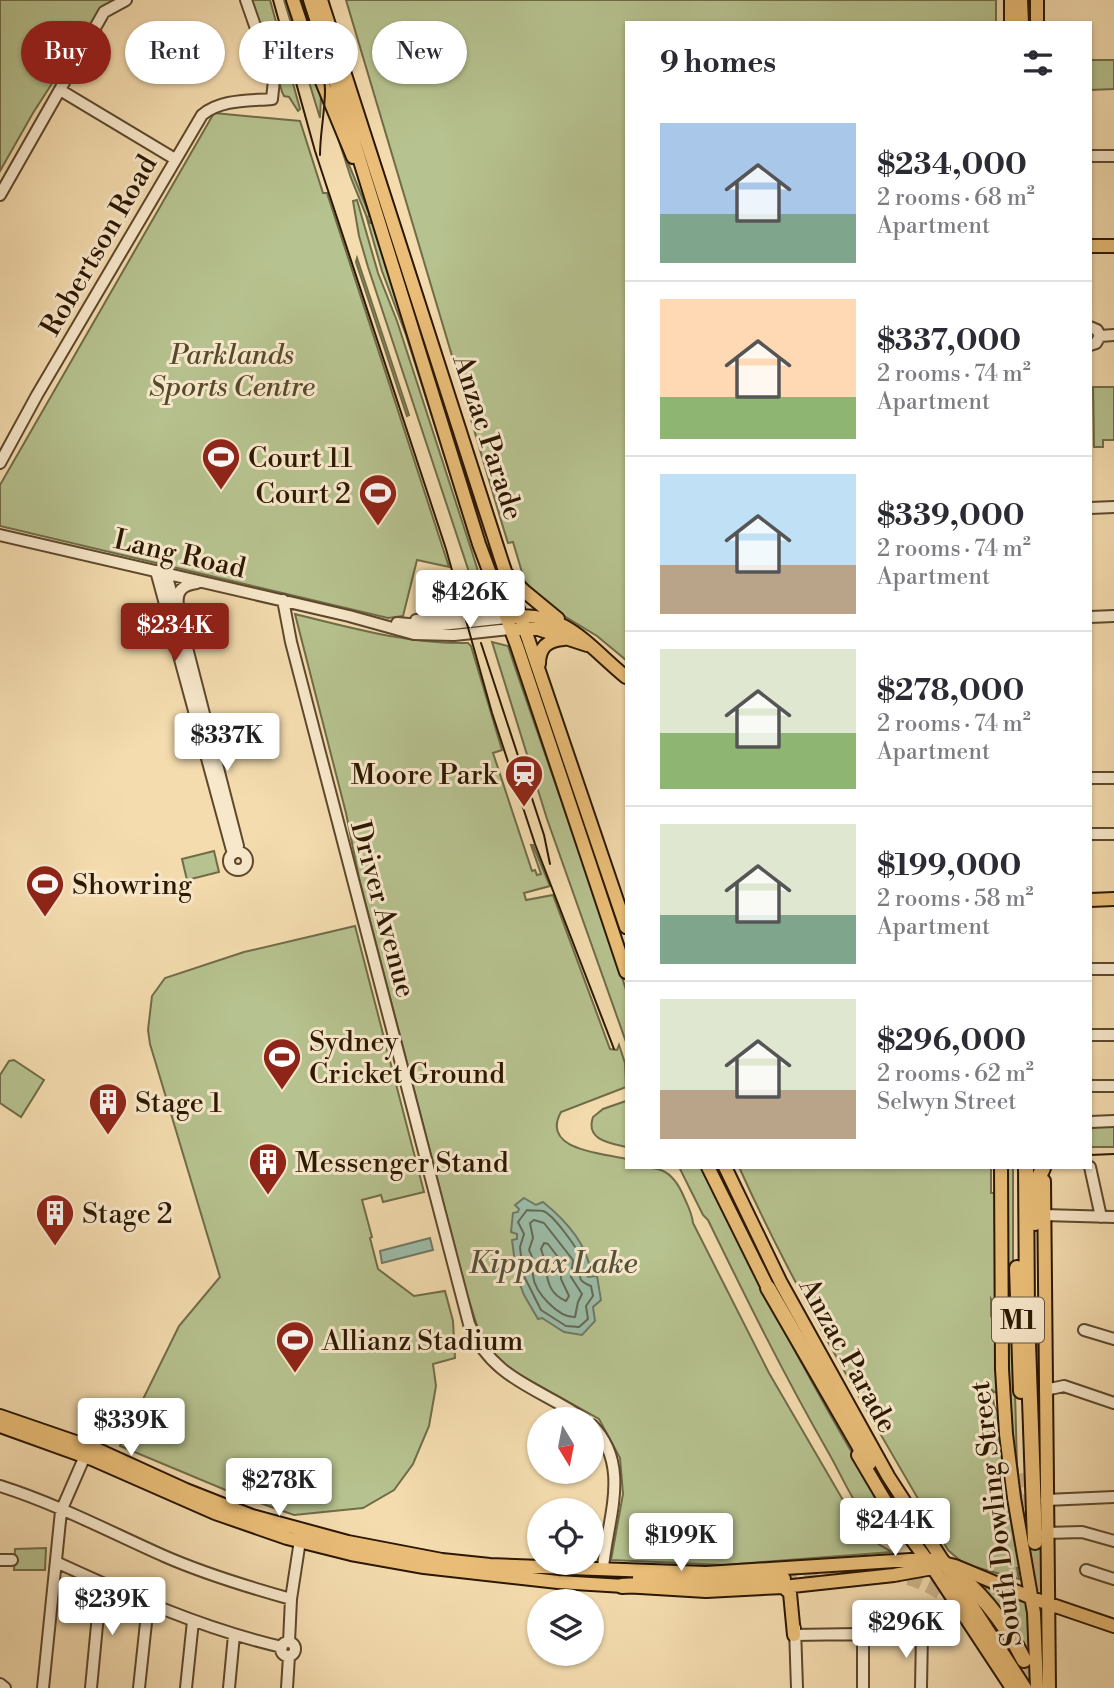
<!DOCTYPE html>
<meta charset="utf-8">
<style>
:root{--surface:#fff;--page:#f7f7f7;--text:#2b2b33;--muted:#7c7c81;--line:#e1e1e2;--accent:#8f2418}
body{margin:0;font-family:"Libre Bodoni",serif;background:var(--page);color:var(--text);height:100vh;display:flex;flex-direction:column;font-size:26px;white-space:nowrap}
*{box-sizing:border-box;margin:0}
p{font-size:23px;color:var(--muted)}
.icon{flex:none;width:38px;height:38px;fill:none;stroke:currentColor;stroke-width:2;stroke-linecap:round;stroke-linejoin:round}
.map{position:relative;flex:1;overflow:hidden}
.details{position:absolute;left:625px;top:21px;width:467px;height:1148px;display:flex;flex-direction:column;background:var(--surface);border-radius:0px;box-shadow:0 2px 5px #0004}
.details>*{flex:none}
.top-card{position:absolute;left:21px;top:21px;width:499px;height:63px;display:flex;gap:14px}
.needle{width:46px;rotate:170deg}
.fabs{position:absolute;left:527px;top:1407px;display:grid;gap:14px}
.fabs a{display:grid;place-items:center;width:77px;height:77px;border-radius:50%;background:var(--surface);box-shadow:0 2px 5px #0004;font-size:35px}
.price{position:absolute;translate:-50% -60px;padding:0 16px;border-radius:7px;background:#fff;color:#222;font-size:23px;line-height:46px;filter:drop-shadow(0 2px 4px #0008)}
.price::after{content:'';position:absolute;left:50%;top:42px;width:21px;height:16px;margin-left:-10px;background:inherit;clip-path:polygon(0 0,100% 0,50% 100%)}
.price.current{background:var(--accent);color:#fff}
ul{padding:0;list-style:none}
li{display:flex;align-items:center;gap:21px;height:175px;padding:0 35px}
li+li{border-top:2px solid var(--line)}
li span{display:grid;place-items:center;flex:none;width:196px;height:140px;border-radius:0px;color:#555}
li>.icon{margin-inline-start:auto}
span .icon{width:84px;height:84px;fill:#fffc;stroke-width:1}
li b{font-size:30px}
h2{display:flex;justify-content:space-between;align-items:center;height:84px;padding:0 35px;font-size:30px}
.tag{padding:0 24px;border-radius:32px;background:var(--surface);box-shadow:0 2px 5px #0004;font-size:24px;line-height:63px}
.tag.current{background:var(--accent);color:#fff}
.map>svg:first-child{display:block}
.green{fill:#b6c28f;stroke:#706c48;stroke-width:2}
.water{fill:#9cbca8;stroke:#6f7a65;stroke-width:2}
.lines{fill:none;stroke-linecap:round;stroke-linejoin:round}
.shore{stroke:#646a54;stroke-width:2}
.highway-tunnel{stroke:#ccb58c;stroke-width:14;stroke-dasharray:14 7;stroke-linecap:butt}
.minor-casing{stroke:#5d482c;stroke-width:14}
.major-casing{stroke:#2b1701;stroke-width:16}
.highway-casing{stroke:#2b1701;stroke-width:18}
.minor{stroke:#f8e8cb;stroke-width:10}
.major{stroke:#eabe78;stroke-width:12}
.highway{stroke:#eabe78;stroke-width:14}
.tram{stroke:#2b1701;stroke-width:2}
.labels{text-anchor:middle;stroke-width:6;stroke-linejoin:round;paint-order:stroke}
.shield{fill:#f8e8cb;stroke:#68563e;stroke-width:2}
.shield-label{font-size:26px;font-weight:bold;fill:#2b1701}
.street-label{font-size:28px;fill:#2b1701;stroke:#f8e8cb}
.park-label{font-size:28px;font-style:italic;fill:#554a2c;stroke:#f8e8cb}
.poi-label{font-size:28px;fill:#2b1701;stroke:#f8e8cb;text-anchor:start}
.water-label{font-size:30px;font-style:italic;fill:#53513b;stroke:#f8e8cb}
</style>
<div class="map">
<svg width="1114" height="1688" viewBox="0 0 1114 1688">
<rect width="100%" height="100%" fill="#f4dcaf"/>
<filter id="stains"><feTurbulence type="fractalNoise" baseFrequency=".00286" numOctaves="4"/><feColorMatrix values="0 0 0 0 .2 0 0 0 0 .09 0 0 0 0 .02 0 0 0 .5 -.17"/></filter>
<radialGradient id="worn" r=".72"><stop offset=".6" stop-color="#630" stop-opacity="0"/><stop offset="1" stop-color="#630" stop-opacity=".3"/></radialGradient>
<path class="green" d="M 0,0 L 116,0 L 91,23 L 33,113 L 0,171 Z
M 250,0 L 270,0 L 300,109 L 298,111 L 289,97 L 284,96 L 282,92 L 273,59 Z
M 284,0 L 305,61 L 321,95 L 320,118 Z
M 346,0 L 996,0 L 996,23 L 626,23 L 626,660 L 597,636 L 559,613 L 532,606 L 513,542 L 508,543 L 503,527 Z
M 1090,60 L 1114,60 L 1114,89 L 1090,90 Z
M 214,113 L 300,121 L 323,193 L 327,193 L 449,567 L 417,560 L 403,616 L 388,618 L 0,526 L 0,485 Z
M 338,138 L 370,216 L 367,217 L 370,223 L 373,223 L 381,247 L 480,562 L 477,558 L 406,335 L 382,271 L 366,215 L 351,178 Z
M 357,200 L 378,273 L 397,321 L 472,552 L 482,584 L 478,591 L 471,578 L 368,267 L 359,236 L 353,201 Z
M 357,258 L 409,415 L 407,416 L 356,262 Z
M 1114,387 L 1114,440 L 1103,440 L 1103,447 L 1094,447 L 1093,387 Z
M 295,614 C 352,628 408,644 468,643 L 471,646 L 502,750 L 493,753 L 532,871 L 535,870 L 537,875 L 541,874 L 531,845 L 533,845 L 550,886 L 524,893 L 526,900 L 553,895 L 610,1049 L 617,1050 L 619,1045 L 625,1063 L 626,1087 L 561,1112 C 540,1150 602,1153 626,1159 L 626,1167 C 657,1167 671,1166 684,1197 C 688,1206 692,1213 693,1223 L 769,1373 L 854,1519 L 868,1538 L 892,1552 L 725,1565 L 611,1560 L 623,1494 L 620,1458 L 599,1419 L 508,1368 L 491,1350 L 479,1332 L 467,1294 L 359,878 L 346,813 Z
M 492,642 L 508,646 L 519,679 L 616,958 L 626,990 L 626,1042 L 547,819 Z
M 214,851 L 219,872 L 187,880 L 182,859 Z
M 355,926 L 424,1192 L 383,1202 L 381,1195 L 362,1200 L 372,1237 L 370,1238 L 378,1269 L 414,1296 L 445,1291 L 453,1321 L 455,1358 L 433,1364 L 436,1386 L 429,1426 L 413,1464 L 394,1490 L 363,1508 L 294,1515 L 240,1496 L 120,1446 L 179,1326 L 220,1277 L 150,1044 L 148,1030 L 152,996 L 165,978 L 244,952 Z
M 14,1060 L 44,1080 L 21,1117 L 0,1103 L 0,1075 L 9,1061 Z
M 626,1101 L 626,1147 C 610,1143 585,1140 593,1117 L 603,1109 Z
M 1107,1124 L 1114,1124 L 1114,1147 L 1090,1147 L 1090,1129 Z
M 679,1167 L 702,1167 C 762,1293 827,1415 900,1533 L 895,1544 C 859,1523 847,1484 827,1450 C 784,1375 746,1298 708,1220 L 703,1215 Z
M 739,1167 L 991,1167 L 991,1193 L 997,1193 L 997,1309 L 991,1299 L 991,1316 L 998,1331 L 999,1395 L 992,1390 L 994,1406 L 1001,1417 L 1022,1567 L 1017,1568 L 1019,1579 L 964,1564 L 948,1550 C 875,1424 799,1300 739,1167 Z
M 1005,1167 L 1013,1167 L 1013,1310 L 1006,1310 Z
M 1006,1318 L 1013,1318 L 1017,1466 L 1028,1546 L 1039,1545 L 1038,1318 L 1041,1318 L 1043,1589 L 1035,1586 L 1032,1582 C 1016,1494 1005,1408 1006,1318 Z
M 46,1548 L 45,1570 L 14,1570 L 15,1549 Z
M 974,1583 L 1028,1603 L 1032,1684 L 1030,1686 L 966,1590 Z"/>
<path class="water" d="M 524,1198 L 536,1205 L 543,1202 C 564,1219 585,1241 590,1268 L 586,1272 L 588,1277 L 597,1276 L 601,1300 L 593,1307 L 595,1321 L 582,1335 L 564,1332 L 542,1318 L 538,1319 L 524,1295 L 515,1271 L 520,1267 L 518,1263 L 515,1263 L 512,1240 L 517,1239 L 517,1234 L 511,1232 L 513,1213 L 518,1212 L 519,1209 L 515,1205 Z
M 430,1238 L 433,1250 L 382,1263 L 380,1251 Z"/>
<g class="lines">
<path class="shore" d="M 527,1210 C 531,1211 540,1210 543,1211 C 553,1214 579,1250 581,1259 C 585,1273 571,1278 591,1286 L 593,1296 L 586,1306 L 588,1319 L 579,1327 L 566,1326 L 541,1310 L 524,1276 L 526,1265 L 521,1256 L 520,1247 L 524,1234 L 518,1222 Z
M 534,1220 L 544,1223 L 573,1260 L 571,1277 L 582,1294 L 578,1302 L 575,1317 C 559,1318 535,1293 533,1276 C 532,1263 536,1264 529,1250 L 533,1238 L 530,1223 Z
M 544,1243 L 548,1244 L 561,1261 L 561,1279 L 569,1296 L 566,1301 C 542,1291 549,1269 541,1249 Z"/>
<path class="highway-tunnel" d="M 869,1463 L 931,1553
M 1024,1473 L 1038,1610
M 783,1579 C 848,1573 903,1559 957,1605
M 1024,1660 L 1037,1688"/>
<g class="minor-casing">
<path id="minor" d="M 60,90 L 175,159
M 1090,156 L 1114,156
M 0,195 L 104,12 L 126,0
M 1090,327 L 1097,330 L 1100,336 L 1096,343 L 1090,345
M 1100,336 L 1114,335
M 0,463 L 37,395 L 202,115 C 221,99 249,101 272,99 L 274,80 L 246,0
M 1090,508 L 1114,507
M 0,535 L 349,616 L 414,634 L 454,635 L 510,629
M 156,571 L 233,854
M 166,574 L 185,640 L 238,846
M 283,600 L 291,642 L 469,1324 C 492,1380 540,1388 584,1419
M 178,606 C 176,591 182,585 197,583
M 1090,617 L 1114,616
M 416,620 C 451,617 484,623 492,581
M 397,623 L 432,626 L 506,618
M 1090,778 L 1114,778
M 1090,834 L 1114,834
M229 861a9 9 0 1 1 18 0a9 9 0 1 1-18 0Z
M 1090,969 L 1114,969
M 1090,1035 L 1114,1035
M 1090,1086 L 1114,1086
M 1090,1122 L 1114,1121
M 1090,1167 L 1101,1217
M 1044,1215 L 1114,1217
M 1084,1330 L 1114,1339
M 1045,1390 L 1064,1386 L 1114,1403
M 592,1425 C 632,1466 607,1519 603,1568
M 0,1486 C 57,1504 110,1532 164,1556 C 205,1574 248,1587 291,1599
M 1046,1500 L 1114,1497
M 1046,1533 L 1082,1532 L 1114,1541
M 0,1560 L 12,1560
M 56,1562 C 130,1596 203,1629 282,1647
M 1086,1570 L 1114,1579
M 795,1628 L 797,1688
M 863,1634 L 863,1688
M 794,1635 L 922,1633 L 921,1688
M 289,1642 L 291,1599 L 301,1534
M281 1649a7 7 0 1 1 14 0a7 7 0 1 1-14 0Z
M 0,1684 L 5,1688
M 43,1688 L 61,1511 L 88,1449
M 91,1688 L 101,1583
M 139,1688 L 148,1604
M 186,1688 L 193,1621
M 229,1688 L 234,1635
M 287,1688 L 289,1656"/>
</g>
<g class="major-casing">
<path id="major" d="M 293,0 L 313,60 L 353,157
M 310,0 L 479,544 L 517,646 L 626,972
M 321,0 L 503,565 L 626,927
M 1011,23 L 1011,0
M 1037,23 L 1037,0
M 1090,246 L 1114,246
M 509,576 L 524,591 L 558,619
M 513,617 C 565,610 590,648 626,677
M 518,629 L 538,629 L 587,645
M 539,664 C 539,647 548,640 564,639
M 1090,900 L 1114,899
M 708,1167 L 771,1294
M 725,1167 L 781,1283 L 888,1476 L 1025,1688
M 1001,1167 L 1002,1369 L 1006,1434 L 1014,1498 L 1034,1613 L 1037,1688
M 1044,1181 L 1049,1688
M 0,1416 L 96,1449 L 186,1490 L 252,1516 L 348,1542 L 442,1560 L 490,1565 L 706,1573 L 926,1559 L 955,1566 L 1032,1598 L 1114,1626
M 0,1426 L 92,1459 L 215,1513 L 287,1538 L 351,1554 L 424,1567 L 558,1582 L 706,1591 L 783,1587 L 894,1575 L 933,1568 L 941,1561
M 858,1455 L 894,1516 L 933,1568 L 1012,1688
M 783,1587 L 790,1593 L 794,1635"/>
</g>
<g class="highway-casing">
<path id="highway" d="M 1020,0 L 1021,23
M 1026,1167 L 1027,1314 L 1035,1542
M 1035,1223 L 1038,1179 L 1043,1168
M 1017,1268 L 1021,1391
M 768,1288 L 869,1463
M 941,1561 C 978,1588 1004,1620 1024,1660
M 640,1578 L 693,1583 L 783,1579
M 622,1586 L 653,1584"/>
</g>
<use href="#minor" class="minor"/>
<use href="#major" class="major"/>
<use href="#highway" class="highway"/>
<path class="tram" d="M 273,0 L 315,151 L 446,549 L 492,713 L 535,844 L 614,1049
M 302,0 C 312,29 324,59 325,90 C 325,112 320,133 320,155
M 481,643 L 544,835 L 550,864
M 1090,1155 L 1114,1154"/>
</g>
<defs>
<g id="stadium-pin" transform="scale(2.0125)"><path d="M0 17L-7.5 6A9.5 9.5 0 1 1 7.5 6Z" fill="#8f2418" stroke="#f8e8cb"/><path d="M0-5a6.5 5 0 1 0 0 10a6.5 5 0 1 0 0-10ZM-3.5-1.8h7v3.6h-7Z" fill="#fff"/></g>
<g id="station-pin" transform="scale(2.0125)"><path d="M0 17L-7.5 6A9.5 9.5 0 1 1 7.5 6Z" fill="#8f2418" stroke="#f8e8cb"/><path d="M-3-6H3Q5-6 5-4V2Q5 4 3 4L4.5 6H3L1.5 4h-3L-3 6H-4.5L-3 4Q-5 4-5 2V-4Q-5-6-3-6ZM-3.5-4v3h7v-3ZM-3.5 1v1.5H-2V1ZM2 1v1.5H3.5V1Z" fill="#fff"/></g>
<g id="building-pin" transform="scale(2.0125)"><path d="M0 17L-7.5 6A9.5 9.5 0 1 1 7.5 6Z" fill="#8f2418" stroke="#f8e8cb"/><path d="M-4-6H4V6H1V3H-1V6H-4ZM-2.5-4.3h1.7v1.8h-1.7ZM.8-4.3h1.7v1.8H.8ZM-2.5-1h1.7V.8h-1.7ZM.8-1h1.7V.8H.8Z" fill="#fff"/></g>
</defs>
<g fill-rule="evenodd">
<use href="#stadium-pin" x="221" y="457"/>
<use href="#stadium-pin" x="378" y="493"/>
<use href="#station-pin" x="524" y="774"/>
<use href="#stadium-pin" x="45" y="884"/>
<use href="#stadium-pin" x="282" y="1057"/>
<use href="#building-pin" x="108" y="1102"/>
<use href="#building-pin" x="268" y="1162"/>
<use href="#building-pin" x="55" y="1213"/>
<use href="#stadium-pin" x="295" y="1340"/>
</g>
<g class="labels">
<rect class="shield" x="992" y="1297.5" width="52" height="45" rx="5"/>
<g class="shield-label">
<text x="1018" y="1329">M1</text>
</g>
<g class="street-label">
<text transform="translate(98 245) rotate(-60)" y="10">Robertson Road</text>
<text transform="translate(489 437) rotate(72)" y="10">Anzac Parade</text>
<text transform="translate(180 553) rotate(13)" y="10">Lang Road</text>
<text transform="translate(384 909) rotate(75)" y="10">Driver Avenue</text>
<text transform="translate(849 1355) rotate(61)" y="10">Anzac Parade</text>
<text transform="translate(995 1514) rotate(-97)" y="10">South Dowling Street</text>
</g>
<g class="park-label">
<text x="232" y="364">Parklands<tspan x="232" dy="32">Sports Centre</tspan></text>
</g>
<g class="poi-label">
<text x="248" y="467">Court 11</text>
<text x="351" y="503" text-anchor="end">Court 2</text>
<text x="497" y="784" text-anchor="end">Moore Park</text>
<text x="72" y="894">Showring</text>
<text x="309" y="1051">Sydney<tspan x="309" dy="32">Cricket Ground</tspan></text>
<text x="135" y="1112">Stage 1</text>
<text x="295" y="1172">Messenger Stand</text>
<text x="82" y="1223">Stage 2</text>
<text x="322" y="1350">Allianz Stadium</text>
</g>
<g class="water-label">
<text x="553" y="1273">Kippax Lake</text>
</g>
</g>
<rect width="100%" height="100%" filter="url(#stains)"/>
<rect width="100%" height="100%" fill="url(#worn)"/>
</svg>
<div class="fabs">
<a><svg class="needle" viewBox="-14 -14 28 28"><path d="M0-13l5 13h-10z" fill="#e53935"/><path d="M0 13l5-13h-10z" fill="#7c7c81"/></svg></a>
<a><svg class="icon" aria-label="locate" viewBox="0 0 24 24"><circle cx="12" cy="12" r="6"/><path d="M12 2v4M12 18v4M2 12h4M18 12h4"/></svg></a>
<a><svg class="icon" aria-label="layers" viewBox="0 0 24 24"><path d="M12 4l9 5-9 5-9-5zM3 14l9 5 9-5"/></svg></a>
</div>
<b class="price" style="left:470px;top:630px">$426K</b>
<b class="price current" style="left:175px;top:663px">$234K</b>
<b class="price" style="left:227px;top:773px">$337K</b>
<b class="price" style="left:131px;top:1458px">$339K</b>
<b class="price" style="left:279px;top:1518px">$278K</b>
<b class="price" style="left:895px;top:1558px">$244K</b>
<b class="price" style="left:681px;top:1573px">$199K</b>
<b class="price" style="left:112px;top:1637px">$239K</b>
<b class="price" style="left:906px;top:1660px">$296K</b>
<div class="top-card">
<a class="tag current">Buy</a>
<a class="tag">Rent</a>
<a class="tag">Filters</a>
<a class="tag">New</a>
</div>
<section class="details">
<h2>9 homes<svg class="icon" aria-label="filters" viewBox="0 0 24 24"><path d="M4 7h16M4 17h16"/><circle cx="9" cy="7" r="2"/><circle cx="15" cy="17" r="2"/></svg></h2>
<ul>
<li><span style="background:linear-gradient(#a9c7e8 65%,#7fa58c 0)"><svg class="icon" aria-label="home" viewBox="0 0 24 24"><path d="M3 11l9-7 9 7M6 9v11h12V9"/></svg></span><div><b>$234,000</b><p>2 rooms · 68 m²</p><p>Apartment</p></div></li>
<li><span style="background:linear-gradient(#ffd9b3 70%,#8fb573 0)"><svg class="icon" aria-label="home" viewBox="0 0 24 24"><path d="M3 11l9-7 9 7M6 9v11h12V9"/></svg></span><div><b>$337,000</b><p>2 rooms · 74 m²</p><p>Apartment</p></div></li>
<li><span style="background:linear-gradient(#bfe0f5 65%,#b9a48a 0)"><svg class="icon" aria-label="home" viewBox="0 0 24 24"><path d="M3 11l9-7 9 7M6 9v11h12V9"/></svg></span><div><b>$339,000</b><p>2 rooms · 74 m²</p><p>Apartment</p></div></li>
<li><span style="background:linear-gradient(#dfe7d0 60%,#8fb573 0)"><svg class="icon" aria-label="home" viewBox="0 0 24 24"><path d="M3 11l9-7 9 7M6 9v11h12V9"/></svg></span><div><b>$278,000</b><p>2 rooms · 74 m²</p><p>Apartment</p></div></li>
<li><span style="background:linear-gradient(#dfe7d0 65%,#7fa58c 0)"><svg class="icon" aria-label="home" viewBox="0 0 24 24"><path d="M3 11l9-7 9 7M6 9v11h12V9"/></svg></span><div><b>$199,000</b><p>2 rooms · 58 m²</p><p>Apartment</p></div></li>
<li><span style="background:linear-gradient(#dfe7d0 65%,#b9a48a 0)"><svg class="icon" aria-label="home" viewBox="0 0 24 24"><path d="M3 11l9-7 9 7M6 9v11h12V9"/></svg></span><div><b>$296,000</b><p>2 rooms · 62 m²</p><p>Selwyn Street</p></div></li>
</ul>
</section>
</div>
